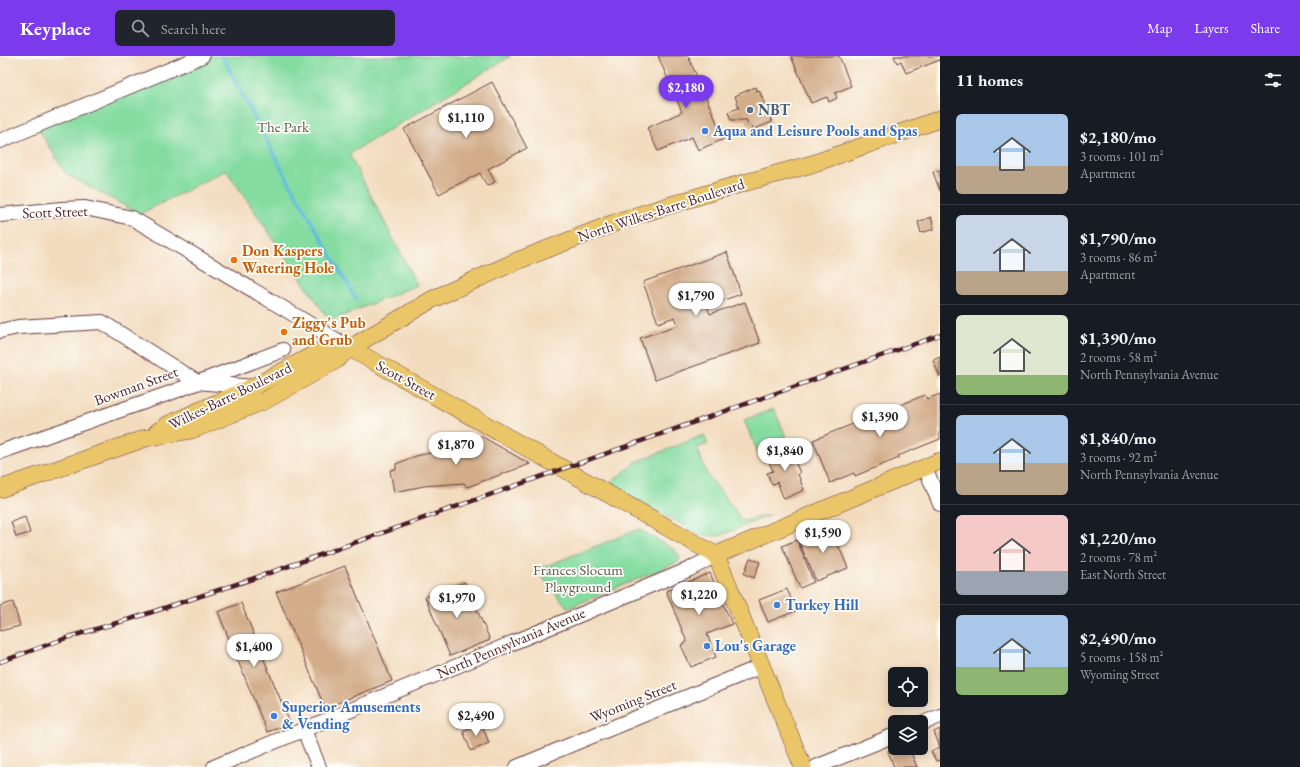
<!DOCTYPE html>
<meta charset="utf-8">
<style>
:root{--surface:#171b24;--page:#20242c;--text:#f1f3f6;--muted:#9ea1a6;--line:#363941;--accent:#7c3aed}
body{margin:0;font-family:"EB Garamond",serif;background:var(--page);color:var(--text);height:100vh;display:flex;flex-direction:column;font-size:15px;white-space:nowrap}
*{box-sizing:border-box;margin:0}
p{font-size:13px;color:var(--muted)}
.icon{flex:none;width:22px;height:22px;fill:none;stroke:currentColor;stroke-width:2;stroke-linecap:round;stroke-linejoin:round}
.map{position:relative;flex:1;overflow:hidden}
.sheet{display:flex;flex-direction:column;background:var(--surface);width:360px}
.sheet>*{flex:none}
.buttons{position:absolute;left:888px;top:611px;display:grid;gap:8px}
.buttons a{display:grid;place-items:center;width:40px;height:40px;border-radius:6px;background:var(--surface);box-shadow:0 2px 10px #0003;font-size:20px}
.price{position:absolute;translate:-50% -34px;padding:0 9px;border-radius:14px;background:#fff;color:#222;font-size:13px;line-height:26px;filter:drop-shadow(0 1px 2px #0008)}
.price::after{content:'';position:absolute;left:50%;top:24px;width:12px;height:9px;margin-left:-6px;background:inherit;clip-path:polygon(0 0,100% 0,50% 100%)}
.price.on{background:var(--accent);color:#fff}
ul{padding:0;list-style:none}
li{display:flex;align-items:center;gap:12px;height:100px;padding:0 16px}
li+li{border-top:1px solid var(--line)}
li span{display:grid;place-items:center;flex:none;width:112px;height:80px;border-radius:6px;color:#555}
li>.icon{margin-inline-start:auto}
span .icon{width:48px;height:48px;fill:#fffc;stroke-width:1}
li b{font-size:17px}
h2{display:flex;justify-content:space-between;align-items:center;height:48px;padding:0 16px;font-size:17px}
header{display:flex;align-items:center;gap:24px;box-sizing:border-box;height:56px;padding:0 20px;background:var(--accent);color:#fff}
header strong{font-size:19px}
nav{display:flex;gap:22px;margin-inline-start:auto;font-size:14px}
.search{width:280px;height:36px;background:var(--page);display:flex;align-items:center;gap:10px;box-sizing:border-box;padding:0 14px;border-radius:6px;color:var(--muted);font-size:15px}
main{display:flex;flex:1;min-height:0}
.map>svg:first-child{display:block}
.green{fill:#84dca0;stroke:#677e66}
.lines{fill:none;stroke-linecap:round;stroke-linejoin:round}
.stream{stroke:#63bae0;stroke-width:3}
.building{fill:#d3ad8a}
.minor-casing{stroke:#633b41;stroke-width:16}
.major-casing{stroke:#633b41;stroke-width:18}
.minor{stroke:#fff;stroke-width:14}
.major{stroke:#ebc669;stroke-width:17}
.rail-casing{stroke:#4a1f2b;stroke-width:4.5}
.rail{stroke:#fdfcf7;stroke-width:3;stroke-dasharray:9;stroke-linecap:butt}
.service-dot{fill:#5c6f8a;stroke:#fdfcf7;stroke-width:1.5}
.shop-dot{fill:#3f7fe0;stroke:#fdfcf7;stroke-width:1.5}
.food-dot{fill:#e8710a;stroke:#fdfcf7;stroke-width:1.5}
.labels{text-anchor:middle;stroke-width:3.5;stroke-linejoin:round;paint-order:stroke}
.service-label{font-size:15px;font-weight:bold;fill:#4e5e75;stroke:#fdfcf7;text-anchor:start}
.park-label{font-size:15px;fill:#5b584e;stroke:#fdfcf7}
.shop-label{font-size:15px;font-weight:bold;fill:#366cbe;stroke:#fdfcf7;text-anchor:start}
.street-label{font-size:15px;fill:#4a1f2b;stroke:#fdfcf7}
.food-label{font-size:15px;font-weight:bold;fill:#c56008;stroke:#fdfcf7;text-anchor:start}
</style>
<header>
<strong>Keyplace</strong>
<div class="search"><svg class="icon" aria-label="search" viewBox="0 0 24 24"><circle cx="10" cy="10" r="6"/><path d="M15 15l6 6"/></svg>Search here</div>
<nav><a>Map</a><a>Layers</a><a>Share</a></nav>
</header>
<main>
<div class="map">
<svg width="940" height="711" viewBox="0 0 940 711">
<rect width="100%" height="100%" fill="#fdfcf7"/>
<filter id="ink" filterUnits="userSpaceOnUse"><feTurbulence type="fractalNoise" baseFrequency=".025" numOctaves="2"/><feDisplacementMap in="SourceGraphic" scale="8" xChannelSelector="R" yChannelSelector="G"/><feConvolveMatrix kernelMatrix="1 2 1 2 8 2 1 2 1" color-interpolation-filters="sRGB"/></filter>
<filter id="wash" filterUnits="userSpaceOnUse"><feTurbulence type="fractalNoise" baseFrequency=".012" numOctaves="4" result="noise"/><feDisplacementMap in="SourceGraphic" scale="16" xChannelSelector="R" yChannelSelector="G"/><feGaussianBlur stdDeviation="0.9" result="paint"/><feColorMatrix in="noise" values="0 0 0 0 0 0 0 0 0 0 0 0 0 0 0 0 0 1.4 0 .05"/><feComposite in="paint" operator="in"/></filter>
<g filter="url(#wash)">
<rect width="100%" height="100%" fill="#f3dcbe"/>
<path class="green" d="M 198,0 L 511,0 L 349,98 L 417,229 L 330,265 L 226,114 L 140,158 L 66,118 L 37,70 Z
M 774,353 L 789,388 L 760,401 L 744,364 Z
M 704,379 L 708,388 L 697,392 L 707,418 L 743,465 L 770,459 L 722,479 L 716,480 L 701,479 L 608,429 L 636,406 Z
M 639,473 L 675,494 L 680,502 L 678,506 L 568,552 L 536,514 Z"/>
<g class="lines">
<path class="stream" d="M 222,0 L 285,119 L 356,243"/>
</g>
<g id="blocks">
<path class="building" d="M 658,0 L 688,0 L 724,83 L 698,94 L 692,81 L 658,95 L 647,72 L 682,56 Z
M 791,0 L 839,0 L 851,30 L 835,37 L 837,42 L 829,46 L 827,41 L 811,47 Z
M 894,0 L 940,0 L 940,4 L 906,17 L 901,5 L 897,7 Z
M 492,26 L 527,92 L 488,113 L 495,126 L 487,130 L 480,117 L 439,138 L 404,73 Z
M 755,31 L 757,35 L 759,34 L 772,66 L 752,74 L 752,72 L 753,71 L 747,68 L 747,64 L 731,64 L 728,56 L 739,52 L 735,40 Z
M 940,114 L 940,135 L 933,116 Z
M 931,161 L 934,173 L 921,177 L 918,166 Z
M 727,196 L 741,238 L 707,250 L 710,258 L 745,246 L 760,287 L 655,324 L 640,282 L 678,269 L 675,261 L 658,267 L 643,226 Z
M 940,301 L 940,321 L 933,304 Z
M 940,338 L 940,383 L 898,400 L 899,402 L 855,420 L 854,417 L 830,427 L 813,384 L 925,339 L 927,343 Z
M 481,380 L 530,408 L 467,431 L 464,427 L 424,430 L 394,436 L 390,414 L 396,413 L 396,408 L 416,400 L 462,390 L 461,384 Z
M 788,389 L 800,417 L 798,418 L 804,434 L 784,443 L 777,426 L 772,429 L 767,417 L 773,415 L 766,399 Z
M 25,461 L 30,477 L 16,481 L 11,466 Z
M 830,470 L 848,512 L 816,525 L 798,483 Z
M 797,484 L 814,526 L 800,532 L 782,490 Z
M 750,502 L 760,506 L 754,522 L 744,518 Z
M 345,510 L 392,625 L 325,652 L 276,536 Z
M 710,517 L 732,568 L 707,578 L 716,601 L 691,611 L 681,589 L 687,586 L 666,535 Z
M 465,526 L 490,584 L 450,600 L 425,541 Z
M 787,533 L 796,555 L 768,566 L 759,544 Z
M 13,546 L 20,570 L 0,575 L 0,550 Z
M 241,547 L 290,667 L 267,676 L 218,556 Z
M 481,667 L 489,687 L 471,695 L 463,675 Z
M 940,673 L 940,691 L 934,676 Z
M 940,691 L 940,704 L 936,705 L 931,695 Z
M 896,692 L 909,692 L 917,711 L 894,711 L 888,695 Z"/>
</g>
</g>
<g filter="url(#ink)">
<use href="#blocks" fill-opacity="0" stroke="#633b41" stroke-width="1"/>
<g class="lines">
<g class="minor-casing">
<path id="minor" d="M 0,85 L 202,0
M 0,159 L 62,153 L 85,152 L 132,162 L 350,292
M 0,275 L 18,271 L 102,266 L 197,326 L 253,331
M 0,396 L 170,337 L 283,294
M 925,411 L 940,448
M 921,668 L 940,660
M 304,674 L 319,711
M 214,711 L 690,513 L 716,499
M 517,711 L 762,610
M 816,711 L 895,679"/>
</g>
<g class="major-casing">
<path id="major" d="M 157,376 L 169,368 L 253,331 L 326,292 L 350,292 L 716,499
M 0,433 L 146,382 L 192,374 L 266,344 L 335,305 L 350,292 L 433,243 L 517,205 L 622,164 L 719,134 L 812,108 L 940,63
M 716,499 L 940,405
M 716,499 L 803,711"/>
</g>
<use href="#minor" class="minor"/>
<use href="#major" class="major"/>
<g class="rail-casing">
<path id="rail" d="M 0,606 L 69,581 L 137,561 L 255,522 L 940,279"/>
</g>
<use href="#rail" class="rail"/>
</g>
</g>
<circle class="service-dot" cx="750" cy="54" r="4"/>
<g class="shop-dot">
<circle cx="705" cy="75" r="4"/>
<circle cx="777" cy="549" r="4"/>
<circle cx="707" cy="590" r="4"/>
<circle cx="274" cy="660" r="4"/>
</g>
<g class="food-dot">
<circle cx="234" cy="204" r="4"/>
<circle cx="284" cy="276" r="4"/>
</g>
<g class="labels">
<g class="service-label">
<text x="758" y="59">NBT</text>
</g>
<g class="park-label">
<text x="283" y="76">The Park</text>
<text x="578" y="519">Frances Slocum<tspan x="578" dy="17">Playground</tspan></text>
</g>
<g class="shop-label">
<text x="713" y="80">Aqua and Leisure Pools and Spas</text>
<text x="785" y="554">Turkey Hill</text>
<text x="715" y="595">Lou's Garage</text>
<text x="282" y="656">Superior Amusements<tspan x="282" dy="17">&amp; Vending</tspan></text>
</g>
<g class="street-label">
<text transform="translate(661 154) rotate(-18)" y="5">North Wilkes-Barre Boulevard</text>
<text transform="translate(55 156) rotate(-2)" y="5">Scott Street</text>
<text transform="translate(406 324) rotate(29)" y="5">Scott Street</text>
<text transform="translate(136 330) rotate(-20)" y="5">Bowman Street</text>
<text transform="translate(230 340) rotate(-26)" y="5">Wilkes-Barre Boulevard</text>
<text transform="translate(511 587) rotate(-23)" y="5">North Pennsylvania Avenue</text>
<text transform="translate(633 645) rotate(-22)" y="5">Wyoming Street</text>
</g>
<g class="food-label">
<text x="242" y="200">Don Kaspers<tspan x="242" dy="17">Watering Hole</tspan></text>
<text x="292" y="272">Ziggy's Pub<tspan x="292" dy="17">and Grub</tspan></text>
</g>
</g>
</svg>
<div class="buttons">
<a><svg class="icon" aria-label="locate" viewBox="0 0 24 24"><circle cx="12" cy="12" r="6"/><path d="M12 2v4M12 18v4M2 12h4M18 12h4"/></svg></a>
<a><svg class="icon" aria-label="layers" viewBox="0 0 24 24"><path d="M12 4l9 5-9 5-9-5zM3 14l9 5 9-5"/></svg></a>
</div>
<b class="price on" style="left:686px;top:53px">$2,180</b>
<b class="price" style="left:466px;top:83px">$1,110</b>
<b class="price" style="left:696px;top:261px">$1,790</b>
<b class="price" style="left:880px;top:382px">$1,390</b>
<b class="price" style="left:456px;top:410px">$1,870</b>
<b class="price" style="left:785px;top:416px">$1,840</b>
<b class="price" style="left:823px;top:498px">$1,590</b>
<b class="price" style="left:699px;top:560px">$1,220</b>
<b class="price" style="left:457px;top:563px">$1,970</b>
<b class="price" style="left:254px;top:612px">$1,400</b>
<b class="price" style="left:476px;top:681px">$2,490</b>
</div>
<section class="sheet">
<h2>11 homes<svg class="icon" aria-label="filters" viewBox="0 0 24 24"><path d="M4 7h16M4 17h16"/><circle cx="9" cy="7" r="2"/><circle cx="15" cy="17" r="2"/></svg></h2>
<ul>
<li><span style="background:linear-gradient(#a9c7e8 65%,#b9a48a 0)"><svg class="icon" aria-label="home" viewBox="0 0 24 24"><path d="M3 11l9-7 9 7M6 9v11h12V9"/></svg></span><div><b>$2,180/mo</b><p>3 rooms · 101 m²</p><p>Apartment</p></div></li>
<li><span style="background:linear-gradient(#c9d6e8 70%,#b9a48a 0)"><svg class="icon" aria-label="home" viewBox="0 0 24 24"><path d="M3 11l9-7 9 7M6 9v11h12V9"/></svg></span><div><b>$1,790/mo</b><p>3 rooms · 86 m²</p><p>Apartment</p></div></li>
<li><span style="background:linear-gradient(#dfe7d0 75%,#8fb573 0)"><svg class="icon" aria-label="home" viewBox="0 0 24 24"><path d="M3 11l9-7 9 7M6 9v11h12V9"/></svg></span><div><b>$1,390/mo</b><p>2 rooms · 58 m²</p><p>North Pennsylvania Avenue</p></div></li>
<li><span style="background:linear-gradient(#a9c7e8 60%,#b9a48a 0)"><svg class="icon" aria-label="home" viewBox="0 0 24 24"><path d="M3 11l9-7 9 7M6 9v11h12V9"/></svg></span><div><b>$1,840/mo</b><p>3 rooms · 92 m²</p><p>North Pennsylvania Avenue</p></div></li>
<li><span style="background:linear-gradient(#f6c9c9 70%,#9aa5b1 0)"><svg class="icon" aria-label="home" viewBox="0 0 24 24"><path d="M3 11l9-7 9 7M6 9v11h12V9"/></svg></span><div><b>$1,220/mo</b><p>2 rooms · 78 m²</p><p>East North Street</p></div></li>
<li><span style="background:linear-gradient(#a9c7e8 65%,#8fb573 0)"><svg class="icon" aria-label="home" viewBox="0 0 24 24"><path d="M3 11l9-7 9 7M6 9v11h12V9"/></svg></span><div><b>$2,490/mo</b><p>5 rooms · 158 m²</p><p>Wyoming Street</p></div></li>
</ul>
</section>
</main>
